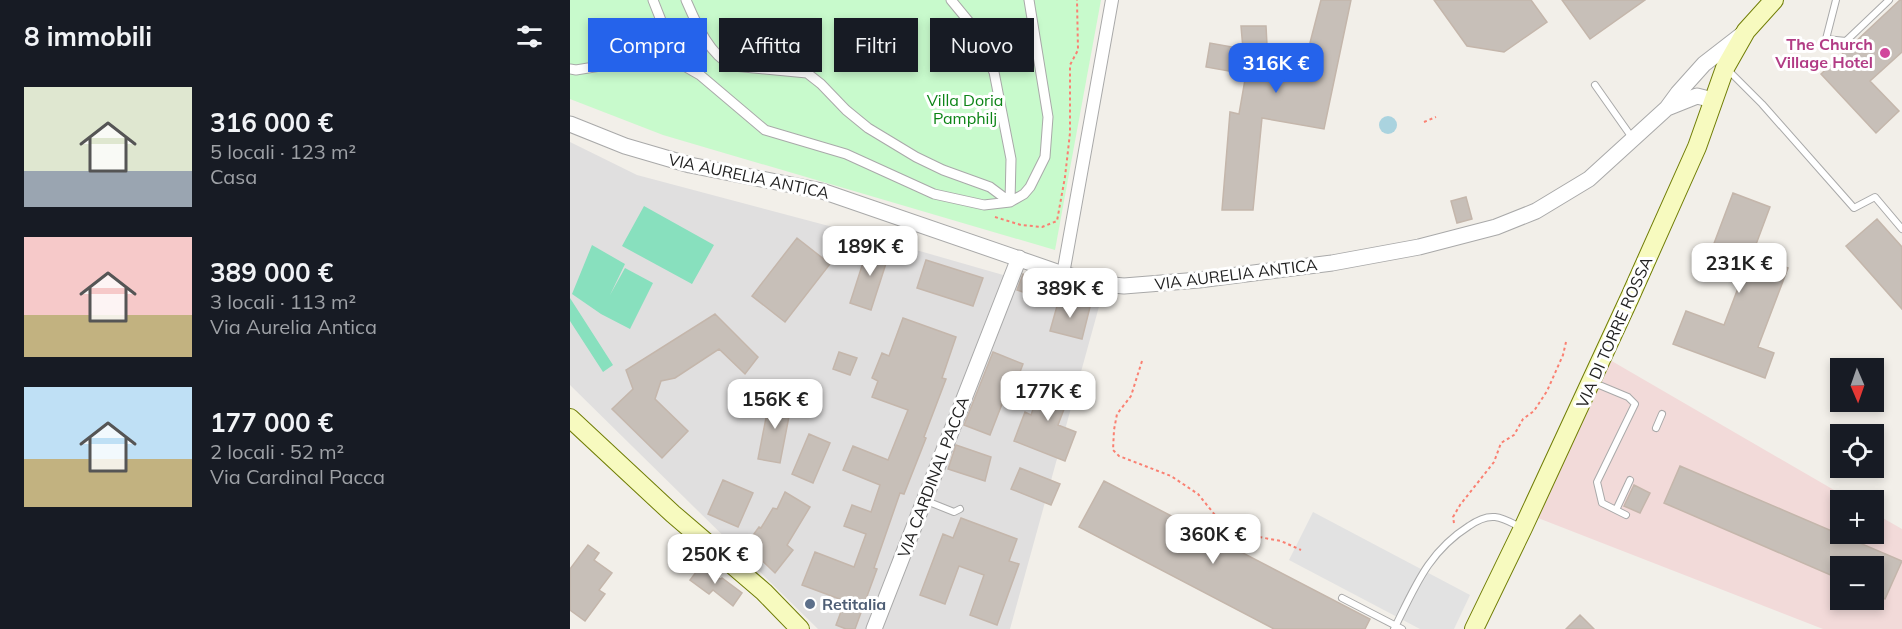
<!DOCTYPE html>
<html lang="it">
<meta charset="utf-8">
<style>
:root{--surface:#171b24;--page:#20242c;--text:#f1f3f6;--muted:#9ea1a6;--accent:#2563eb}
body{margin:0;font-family:Mulish,sans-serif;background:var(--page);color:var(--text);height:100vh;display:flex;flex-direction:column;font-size:22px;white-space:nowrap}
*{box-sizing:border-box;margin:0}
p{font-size:20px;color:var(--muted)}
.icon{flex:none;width:33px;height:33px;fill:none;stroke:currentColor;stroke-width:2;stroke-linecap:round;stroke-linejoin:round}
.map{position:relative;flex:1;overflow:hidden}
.details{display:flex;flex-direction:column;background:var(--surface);width:570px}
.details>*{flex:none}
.banner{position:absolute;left:18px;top:18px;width:570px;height:54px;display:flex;gap:12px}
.needle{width:39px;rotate:178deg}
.fabs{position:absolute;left:1260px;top:358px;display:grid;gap:12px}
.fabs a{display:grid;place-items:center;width:54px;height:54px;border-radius:0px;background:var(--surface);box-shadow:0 3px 9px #0003;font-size:30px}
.price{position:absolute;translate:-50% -51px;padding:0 14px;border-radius:12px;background:#fff;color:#222;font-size:20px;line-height:39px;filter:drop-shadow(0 2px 3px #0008)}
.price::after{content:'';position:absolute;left:50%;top:36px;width:18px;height:14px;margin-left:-9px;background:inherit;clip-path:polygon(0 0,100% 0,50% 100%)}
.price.on{background:var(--accent);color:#fff}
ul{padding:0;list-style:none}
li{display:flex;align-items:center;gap:18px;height:150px;padding:0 24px}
li span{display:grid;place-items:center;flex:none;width:168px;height:120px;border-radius:0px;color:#555}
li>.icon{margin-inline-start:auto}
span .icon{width:72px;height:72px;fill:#fffc;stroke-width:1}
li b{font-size:26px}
h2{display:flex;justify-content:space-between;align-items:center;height:72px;padding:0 24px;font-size:26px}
.pill{padding:0 21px;border-radius:0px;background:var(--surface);box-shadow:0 3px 9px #0003;font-size:21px;line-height:54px}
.pill.on{background:var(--accent);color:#fff}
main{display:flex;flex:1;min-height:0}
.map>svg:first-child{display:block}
.residential{fill:#e0dfdf}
.commercial{fill:#f2dad9;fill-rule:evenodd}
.park{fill:#c8facc}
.pitch{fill:#88e0be}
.parking{fill:#e2e2e2}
.water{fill:#aad3df}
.building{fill:#c7bfb8;stroke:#c4b6ab;stroke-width:1.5}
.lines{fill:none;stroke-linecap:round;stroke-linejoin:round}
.service-casing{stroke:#a9a9a9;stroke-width:8}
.pedestrian-casing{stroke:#a9a9a9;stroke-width:11}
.minor-casing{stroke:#a9a9a9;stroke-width:14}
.tertiary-casing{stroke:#a9a9a9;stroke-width:17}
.secondary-casing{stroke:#707d05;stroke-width:20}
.path{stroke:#fa8072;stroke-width:2;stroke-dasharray:3 3;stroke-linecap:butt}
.service{stroke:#fff;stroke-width:6}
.pedestrian{stroke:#fff;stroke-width:9}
.minor{stroke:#fff;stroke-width:12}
.tertiary{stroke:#fff;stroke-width:15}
.secondary{stroke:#f7fabf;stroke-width:18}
.hotel-dot{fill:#d1479c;stroke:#fff;stroke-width:2}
.service-dot{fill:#5c6f8a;stroke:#fff;stroke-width:2}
.labels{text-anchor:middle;stroke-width:6;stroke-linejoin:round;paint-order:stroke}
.hotel-label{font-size:16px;font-weight:bold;fill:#b23c85;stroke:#fff;text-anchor:end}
.park-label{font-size:16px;fill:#0c8416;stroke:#fff}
.street-label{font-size:16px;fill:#222;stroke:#fff}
.service-label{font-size:16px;font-weight:bold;fill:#4e5e75;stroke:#fff;text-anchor:start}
</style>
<main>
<section class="details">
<h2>8 immobili<svg class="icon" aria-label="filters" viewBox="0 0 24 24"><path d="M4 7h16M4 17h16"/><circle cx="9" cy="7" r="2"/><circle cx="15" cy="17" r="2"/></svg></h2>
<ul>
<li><span style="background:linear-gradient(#dfe7d0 70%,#9aa5b1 0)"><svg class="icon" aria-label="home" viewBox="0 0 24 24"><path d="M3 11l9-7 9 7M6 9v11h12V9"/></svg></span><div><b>316 000 €</b><p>5 locali · 123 m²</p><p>Casa</p></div></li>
<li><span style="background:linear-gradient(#f6c9c9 65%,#c2b280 0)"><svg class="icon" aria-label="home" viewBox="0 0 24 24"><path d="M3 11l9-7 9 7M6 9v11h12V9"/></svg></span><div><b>389 000 €</b><p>3 locali · 113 m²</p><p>Via Aurelia Antica</p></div></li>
<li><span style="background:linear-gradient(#bfe0f5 60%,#c2b280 0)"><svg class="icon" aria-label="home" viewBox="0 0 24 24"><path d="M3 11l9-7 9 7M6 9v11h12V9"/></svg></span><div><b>177 000 €</b><p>2 locali · 52 m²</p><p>Via Cardinal Pacca</p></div></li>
</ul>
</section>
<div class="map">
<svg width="1332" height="629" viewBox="0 0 1332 629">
<rect width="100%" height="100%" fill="#f2efe9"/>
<path class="residential" d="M 0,142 L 67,175 L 308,239 L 530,303 L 440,629 L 248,629 L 0,385 Z"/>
<path class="commercial" d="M 1040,360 L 1283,501 L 1270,501 L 1270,534 L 1304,534 L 1304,513 L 1332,529 L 1332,629 L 1253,629 L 968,518 ZM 1270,567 L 1304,567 L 1304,600 L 1270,600 Z"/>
<path class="park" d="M 0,0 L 531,0 L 485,250 L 93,135 L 0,99 Z"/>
<path class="pitch" d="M 74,206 L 144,245 L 122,284 L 52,246 Z
M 22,245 L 55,264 L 40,295 L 55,268 L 83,283 L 60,329 L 31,314 L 2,294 Z
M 0,298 L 43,365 L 33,372 L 0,321 Z"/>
<path class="parking" d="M 743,512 L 900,595 L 884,629 L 850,629 L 719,560 Z"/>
<path class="water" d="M809 125a9 9 0 1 1 18 0a9 9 0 1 1-18 0Z"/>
<path class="building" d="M 751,0 L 781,0 L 754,129 L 692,118 L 683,210 L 652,210 L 660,112 L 669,114 L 676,74 L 636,67 L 640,43 L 673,49 L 671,26 L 696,26 L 698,64 L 733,70 Z
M 864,0 L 961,0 L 977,22 L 934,52 L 897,46 Z
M 992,0 L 1075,0 L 1020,39 Z
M 1330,0 L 1332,0 L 1332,52 L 1300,81 L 1329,111 L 1306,133 L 1251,74 Z
M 1163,193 L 1200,207 L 1182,255 L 1218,268 L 1188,347 L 1204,353 L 1195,378 L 1103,344 L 1116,311 L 1154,325 L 1173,275 L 1137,262 Z
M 896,197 L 902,219 L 887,223 L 881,201 Z
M 1307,219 L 1332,247 L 1332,309 L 1276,246 Z
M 227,238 L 260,264 L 215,322 L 182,296 Z
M 299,244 L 320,251 L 301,310 L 280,303 Z
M 356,260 L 413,278 L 403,306 L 347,288 Z
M 453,274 L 468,280 L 462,295 L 447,290 Z
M 489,299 L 520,307 L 512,339 L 480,331 Z
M 145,314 L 188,357 L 175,374 L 149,349 L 105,378 L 91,381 L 85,399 L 118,431 L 92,458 L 42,409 L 63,389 L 56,370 Z
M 333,318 L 386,337 L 372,378 L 376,379 L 354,437 L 356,438 L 334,494 L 330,493 L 304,568 L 307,569 L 285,629 L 276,629 L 266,625 L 275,601 L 232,585 L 245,552 L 284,567 L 296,534 L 274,526 L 282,505 L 301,512 L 310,485 L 273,470 L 283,446 L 318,460 L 338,410 L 302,397 L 308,381 L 302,378 L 312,353 L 319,356 Z
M 269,352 L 287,358 L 280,375 L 263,369 Z
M 423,352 L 453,364 L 444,388 L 439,386 L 420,435 L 394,425 Z
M 474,378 L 502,388 L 488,425 L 506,432 L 495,461 L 444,441 L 455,412 L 461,415 Z
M 200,397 L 222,401 L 210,463 L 188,459 Z
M 239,434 L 260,443 L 243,483 L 222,474 Z
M 386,445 L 421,457 L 415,481 L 378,469 Z
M 1110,466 L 1332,561 L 1315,599 L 1304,593 L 1304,567 L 1270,567 L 1270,579 L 1094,503 Z
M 450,468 L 490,484 L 481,505 L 441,489 Z
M 153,480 L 183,493 L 168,527 L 138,514 Z
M 534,481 L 800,619 L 795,629 L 704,629 L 509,527 Z
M 1064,485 L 1080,493 L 1070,513 L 1054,506 Z
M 215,492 L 240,507 L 217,545 L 223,550 L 205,573 L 176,545 L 189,527 L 191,528 L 203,508 L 207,509 Z
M 391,518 L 447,539 L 439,561 L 449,564 L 427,625 L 400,615 L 414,575 L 389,566 L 375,604 L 350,595 L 373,534 L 383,538 Z
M 18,545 L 29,553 L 24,560 L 42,573 L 29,590 L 35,594 L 15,621 L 0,610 L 0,569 Z
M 133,563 L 147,574 L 146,577 L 151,579 L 152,578 L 172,593 L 163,606 L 143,590 L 139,594 L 120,580 Z
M 1010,615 L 1024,629 L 996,629 Z"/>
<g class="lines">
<g class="service-casing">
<path id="service" d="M 1266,0 L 1256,39 L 1276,41 L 1319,0
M 1157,69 L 1192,104 L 1284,208 L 1305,197 L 1332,229
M 1025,85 L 1063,139
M 1022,382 L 1058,397 L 1065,404 L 1027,482 L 1032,503 L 1056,515
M 1086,428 L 1092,414
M 354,500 L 384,512 L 390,509
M 1046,510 L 1060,480
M 772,598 L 832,629
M 824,629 C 845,587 858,552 899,526 C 906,521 915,516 925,517 C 934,518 942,523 950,527"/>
</g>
<g class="pedestrian-casing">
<path id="pedestrian" d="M 83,0 L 96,33 L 102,59
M 116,0 C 126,23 139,55 163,66 L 237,73 L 251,84 L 276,110 L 298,128 L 346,157 L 373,170 L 420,187 L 440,202
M 381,0 L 400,23 L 424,72 L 441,159 L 440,202
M 0,69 L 6,70 L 79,58 L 102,59 L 130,75 L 195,130 L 276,154 L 364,194 L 414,205 L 440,202 L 454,194 L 460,187 L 475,157 L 478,117 L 459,0"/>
</g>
<g class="minor-casing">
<path id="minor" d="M 493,274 L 542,0"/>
</g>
<g class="tertiary-casing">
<path id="tertiary" d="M 1097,108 L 1127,96 L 1143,100
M 0,124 L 55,146 L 120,165 L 252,191 L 493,274 L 532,284 L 554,286 L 629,280 L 762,263 L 849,247 L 926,227 L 966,211 L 1019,179 L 1097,108 L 1108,93 L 1134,64 L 1174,33
M 304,629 L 449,258"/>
</g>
<g class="secondary-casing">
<path id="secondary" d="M 0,418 L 103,514 L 194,592 L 230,629
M 904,629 L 953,528 L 1060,297 L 1127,147 L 1155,68 L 1176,31 L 1204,0"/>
</g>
<path class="path" d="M 854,122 L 866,117
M 425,217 L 451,225 L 472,227 L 487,221 L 495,177 L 500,133 L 500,65 L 508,50 L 507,0
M 572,361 L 561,396 L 547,414 L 544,430 L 543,450 L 549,456 L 601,476 L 628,494 L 645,515 L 666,531 L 678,535 L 711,541 L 731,550
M 884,523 L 883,517 L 890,505 L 924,462 L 931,443 L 944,435 L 953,419 L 964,411 L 977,391 L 993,355 L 996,342"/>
<use href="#service" class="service"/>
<use href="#pedestrian" class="pedestrian"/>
<use href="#minor" class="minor"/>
<use href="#tertiary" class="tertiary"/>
<use href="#secondary" class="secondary"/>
</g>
<circle class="hotel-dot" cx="1315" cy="53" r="6"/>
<circle class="service-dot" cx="240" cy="604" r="6"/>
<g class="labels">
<g class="hotel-label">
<text x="1303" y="50">The Church<tspan x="1303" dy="18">Village Hotel</tspan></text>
</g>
<g class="park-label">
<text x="395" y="106">Villa Doria<tspan x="395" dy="18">Pamphilj</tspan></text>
</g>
<g class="street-label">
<text transform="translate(179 176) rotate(12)" y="6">VIA AURELIA ANTICA</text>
<text transform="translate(666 274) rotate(-7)" y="6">VIA AURELIA ANTICA</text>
<text transform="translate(1044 332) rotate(-66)" y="6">VIA DI TORRE ROSSA</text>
<text transform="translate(363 477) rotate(-69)" y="6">VIA CARDINAL PACCA</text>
</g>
<g class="service-label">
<text x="252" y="610">Retitalia</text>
</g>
</g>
</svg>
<div class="fabs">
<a><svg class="needle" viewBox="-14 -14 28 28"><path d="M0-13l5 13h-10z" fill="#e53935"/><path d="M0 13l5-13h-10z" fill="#9ea1a6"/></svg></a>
<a><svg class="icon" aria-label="locate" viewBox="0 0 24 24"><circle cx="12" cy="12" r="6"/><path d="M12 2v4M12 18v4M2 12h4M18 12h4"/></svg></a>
<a>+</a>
<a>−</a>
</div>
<b class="price on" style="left:706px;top:94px">316K €</b>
<b class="price" style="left:300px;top:277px">189K €</b>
<b class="price" style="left:1169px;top:294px">231K €</b>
<b class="price" style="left:500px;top:319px">389K €</b>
<b class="price" style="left:478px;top:422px">177K €</b>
<b class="price" style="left:205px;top:430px">156K €</b>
<b class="price" style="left:643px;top:565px">360K €</b>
<b class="price" style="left:145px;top:585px">250K €</b>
<div class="banner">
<a class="pill on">Compra</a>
<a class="pill">Affitta</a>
<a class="pill">Filtri</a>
<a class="pill">Nuovo</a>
</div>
</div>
</main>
